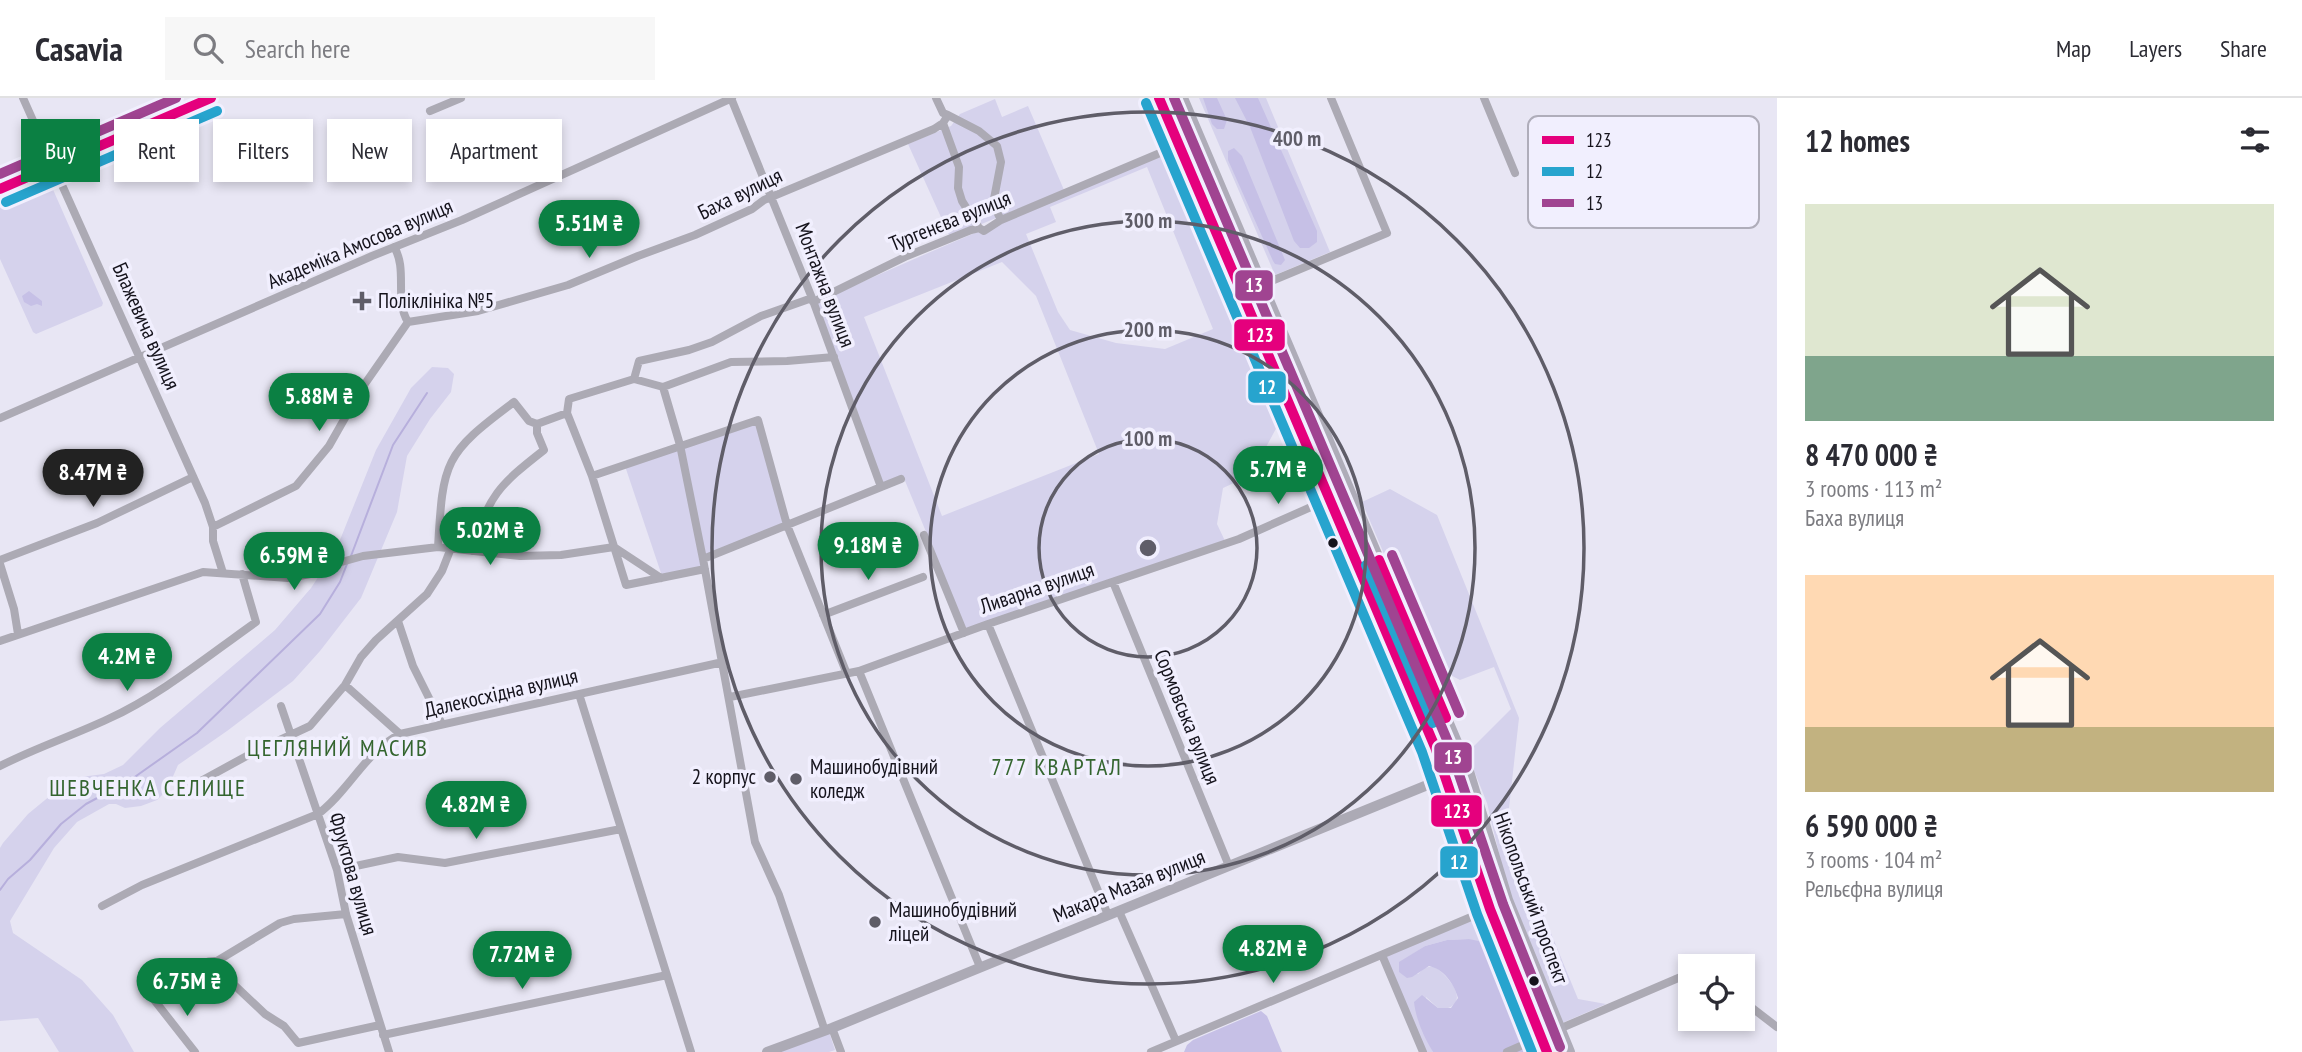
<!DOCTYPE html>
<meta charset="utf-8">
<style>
:root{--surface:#fff;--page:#f7f7f7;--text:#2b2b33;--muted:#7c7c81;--line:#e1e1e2;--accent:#0b8043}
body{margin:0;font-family:"PT Sans Narrow",sans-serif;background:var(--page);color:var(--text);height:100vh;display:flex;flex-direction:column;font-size:26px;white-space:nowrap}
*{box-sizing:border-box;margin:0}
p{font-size:23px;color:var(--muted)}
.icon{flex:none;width:38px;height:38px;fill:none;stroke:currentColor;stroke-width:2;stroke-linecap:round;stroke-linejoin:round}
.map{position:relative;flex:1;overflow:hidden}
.side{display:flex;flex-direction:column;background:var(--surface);width:525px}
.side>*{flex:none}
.top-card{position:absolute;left:21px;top:21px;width:665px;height:63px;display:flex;gap:14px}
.controls{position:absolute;left:1678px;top:856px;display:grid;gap:14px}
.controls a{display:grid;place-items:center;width:77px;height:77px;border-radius:0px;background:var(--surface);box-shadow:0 4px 10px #0003;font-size:35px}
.price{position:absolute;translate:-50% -60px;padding:0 16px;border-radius:24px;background:var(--accent);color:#fff;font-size:23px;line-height:46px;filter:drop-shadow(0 2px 4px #0008)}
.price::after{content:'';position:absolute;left:50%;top:42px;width:21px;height:16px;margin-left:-10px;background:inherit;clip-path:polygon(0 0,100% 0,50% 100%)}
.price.current{background:#222;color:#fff}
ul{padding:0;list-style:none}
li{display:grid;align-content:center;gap:14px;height:371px;padding:0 28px}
li span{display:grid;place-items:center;height:217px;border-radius:0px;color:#555}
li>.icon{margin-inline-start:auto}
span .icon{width:126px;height:126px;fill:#fffc;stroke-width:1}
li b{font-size:30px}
h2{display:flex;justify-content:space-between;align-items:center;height:84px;padding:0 28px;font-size:30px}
.tag{padding:0 24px;border-radius:0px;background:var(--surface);box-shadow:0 4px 10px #0003;font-size:24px;line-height:63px}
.tag.current{background:var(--accent);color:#fff}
header{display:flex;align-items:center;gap:42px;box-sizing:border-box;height:98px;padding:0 35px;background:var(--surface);border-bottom:2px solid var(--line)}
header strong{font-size:33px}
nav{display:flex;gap:38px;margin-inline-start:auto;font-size:24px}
.search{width:490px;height:63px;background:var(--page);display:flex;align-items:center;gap:18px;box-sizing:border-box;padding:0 24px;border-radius:0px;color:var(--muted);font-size:26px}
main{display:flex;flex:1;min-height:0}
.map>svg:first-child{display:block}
.green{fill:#d5d2ec;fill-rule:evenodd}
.forest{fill:#c6c0e6}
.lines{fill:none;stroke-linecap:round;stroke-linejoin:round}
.stream{stroke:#b7afdc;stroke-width:2}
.street{stroke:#acaab4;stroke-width:8}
.secondary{stroke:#acaab5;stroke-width:10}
.primary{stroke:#aeacb8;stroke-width:12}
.bus-1-casing{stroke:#f1effe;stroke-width:16}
.bus-2-casing{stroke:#f1effe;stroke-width:16}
.bus-3-casing{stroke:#f1effe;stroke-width:16}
.bus-1{stroke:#e5007d;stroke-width:10}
.bus-2{stroke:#27a4ce;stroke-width:10}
.bus-3{stroke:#a04491;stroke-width:10}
.ring{fill:none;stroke:#5f5d68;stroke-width:3.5}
.poi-dot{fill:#5f5d68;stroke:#f1effe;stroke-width:2.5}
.bus-dot{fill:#15131c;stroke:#f1effe;stroke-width:2.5}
.labels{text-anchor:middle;stroke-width:7;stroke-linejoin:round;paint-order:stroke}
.street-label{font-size:21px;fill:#15131c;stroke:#f1effe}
.poi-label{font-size:21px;fill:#15131c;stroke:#f1effe;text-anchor:start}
.neighbourhood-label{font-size:23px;letter-spacing:2px;fill:#34652f;stroke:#f1effe}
.key{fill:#f1effe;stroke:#afadba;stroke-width:2}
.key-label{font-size:19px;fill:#15131c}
.centre{fill:#5f5d68;stroke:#f1effe;stroke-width:3.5}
.ring-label{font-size:21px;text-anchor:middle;font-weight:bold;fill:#5f5d68;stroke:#f1effe;stroke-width:7;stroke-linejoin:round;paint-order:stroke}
.line-badge{stroke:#f1effe;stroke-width:2.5}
.badge-label{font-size:19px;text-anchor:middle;font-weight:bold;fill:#fff}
</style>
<header>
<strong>Casavia</strong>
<div class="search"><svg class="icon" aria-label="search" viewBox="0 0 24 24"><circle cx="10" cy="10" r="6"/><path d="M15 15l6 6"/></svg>Search here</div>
<nav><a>Map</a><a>Layers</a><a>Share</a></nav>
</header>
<main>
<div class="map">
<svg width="1777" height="954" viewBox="0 0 1777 954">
<rect width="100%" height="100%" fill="#e8e6f4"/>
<path class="green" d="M 1199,0 L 1266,0 L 1330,154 L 1275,177 Z
M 995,1 L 1002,19 L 1028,8 L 1064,92 L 950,139 L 908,46 L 951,28 L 960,16 Z
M 1177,51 L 1287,310 L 1251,377 L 1223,390 L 1217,426 L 1225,443 L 966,531 L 903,378 L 883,385 L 817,205 C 935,149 1057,102 1177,51 ZM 1147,69 L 1213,231 L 1165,251 L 1116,245 L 1070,232 L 1058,214 L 1026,136 L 1056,124 L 1050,109 ZM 1002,164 L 1036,198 L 1099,356 L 942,418 L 864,219 Z
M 47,86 L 51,87 L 103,205 L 102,208 L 36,236 L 33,234 L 0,161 L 0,107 Z
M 432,269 L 448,270 L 454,276 L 451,294 L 430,321 L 407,358 L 397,414 L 361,500 L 320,553 L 293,583 L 227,633 L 178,667 L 167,692 L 157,702 L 141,708 L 125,710 L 116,706 L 109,706 L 77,724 L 54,750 L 10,823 L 13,835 L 82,882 L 113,917 L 134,954 L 59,954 L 38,920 L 0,923 L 0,750 L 3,745 L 28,716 L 62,688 L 81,679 L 104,676 L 123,667 L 160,630 L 275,532 L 311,490 L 336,452 L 376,352 L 411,290 Z
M 757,324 L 785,426 L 705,459 L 682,348 Z
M 679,349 L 703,470 L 662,478 L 625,368 Z
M 1390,391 L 1437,417 L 1519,620 L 1507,728 L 1578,901 L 1606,906 L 1560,926 L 1510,802 L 1487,705 L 1467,655 L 1511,611 L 1494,569 L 1460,582 L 1431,567 L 1362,404 Z
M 1488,815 L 1544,954 L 1531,954 L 1518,936 L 1513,908 L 1499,888 L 1492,859 L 1469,841 L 1447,842 L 1425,848 L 1399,865 L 1418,876 L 1424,870 L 1434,868 C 1447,877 1471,903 1446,911 L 1438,910 L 1426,899 L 1418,922 L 1433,954 L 1426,954 L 1385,858 Z
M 829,934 L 835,952 L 829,954 L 773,954 Z"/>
<path class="forest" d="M 1203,0 L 1217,0 L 1227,22 L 1224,31 L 1217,31 L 1212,26 Z
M 1235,0 L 1258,0 L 1317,133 L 1317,144 L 1309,150 L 1300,150 L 1294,143 L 1250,29 Z
M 1234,50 L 1242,58 L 1285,162 L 1281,167 L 1275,166 L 1273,163 L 1228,62 L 1228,53 Z
M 29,193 L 42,203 L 42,208 L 37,206 L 31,208 L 24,204 L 22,198 Z
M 1469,841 L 1483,844 L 1489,851 L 1499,888 L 1513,908 L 1518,936 L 1531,954 L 1433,954 C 1424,939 1416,922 1414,904 L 1422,897 L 1438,910 L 1451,910 L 1458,900 C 1454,886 1444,871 1429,868 L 1412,879 L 1407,880 L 1399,874 L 1399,864 L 1425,848 L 1447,842 Z
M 1261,913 L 1267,918 L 1282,954 L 1184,954 L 1187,947 L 1193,942 Z"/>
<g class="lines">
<path class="stream" d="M 351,458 L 393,347 L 427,295
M 0,792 L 8,781 L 30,762 L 61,726 L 86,706 L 129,683 L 197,635 L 320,516 L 340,484 L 347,466"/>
<path class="street" d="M 23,0 L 47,54
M 731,0 L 812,200 L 881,389
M 936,0 L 943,15 L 948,17
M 1484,0 L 1515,75
M 430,13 L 461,0
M 943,25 L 959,69 L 958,90 L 962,103 L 979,130
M 53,67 L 205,405 L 213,429 L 213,443 L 223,475
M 394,149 C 408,171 394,202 408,224
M 1262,187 L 1387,135 L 1331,0
M 813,204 L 907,158 L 971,132 L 979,130 L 984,133 L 1001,122 L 1179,47
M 408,224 L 478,213 L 568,187 L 638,158 L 695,137 L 752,111 L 764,102 L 934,31 L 943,25 L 948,17 L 979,33 L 997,48 L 1001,64 L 993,106 L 1001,122
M 634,281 L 639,263 L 689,252 L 712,244 L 761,218 L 812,200
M 663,289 L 680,347 L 703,461 L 755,744 L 779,797 L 825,933
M 0,320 L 372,158 L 462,122 L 732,0
M 592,378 L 758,322 L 787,427 L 847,576
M 213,429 L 296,388 L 329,348 L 362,290 L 408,224
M 924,437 L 964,535
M 438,449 C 443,363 444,356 514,304 L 529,323 L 537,326 L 567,315
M 614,449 L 661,480
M 472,453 C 489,397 498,388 544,352 L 537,335 L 537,326
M 703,461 L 901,381
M 0,462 L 97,425 L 193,379
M 0,466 L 14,511 L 18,536
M 705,471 L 626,487 L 592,378 L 567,315 L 569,301 L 634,281 L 663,289 L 731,264 L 787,263 L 834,259
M 1113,484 L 1229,768
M 823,517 L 923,479
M 398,523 L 413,568 L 442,626
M 988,526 L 1108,817
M 0,543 L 203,474 L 288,480 L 316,475 L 338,465 L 363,458 L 438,449 L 520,458 L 561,457 L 614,449
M 859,573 L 980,869
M 345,587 L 400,636
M 579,596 L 691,954
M 730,599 L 859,573 L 988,526 L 1239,441 L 1329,401
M 281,608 L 337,772 L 346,816 L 389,954
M 0,668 C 35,650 72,638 108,621 C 161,597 209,557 256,524 L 242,476
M 190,689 L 254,654 L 310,628 L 345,587 L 361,559 L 376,542 L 427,496 L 442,473 L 451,450
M 337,772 L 398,759 L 445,765 L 621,731
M 102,808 L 142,787 L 318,716 C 349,693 365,654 400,636 L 723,564
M 1119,813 L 1176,943
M 1382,857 L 1423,954
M 217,863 L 229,882 L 265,916 L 284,928 L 298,945 L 380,927
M 1743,903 L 1777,929
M 832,930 L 841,954
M 1559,931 L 1690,875
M 383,937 L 667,877
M 195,954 L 155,903 C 172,888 193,861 217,863 L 280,825 L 294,821 L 346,816
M 1151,954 L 1490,811
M 1507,954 L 1541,939"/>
<path class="secondary" d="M 767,954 L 832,930 L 1447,679"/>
<path class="primary" d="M 1159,0 L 1435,649 L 1447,679 L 1490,811 L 1547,954
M 1182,0 L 1467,670 L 1507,802 L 1569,954
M 0,75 L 174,0
M 0,91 L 211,0"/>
<g class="bus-1-casing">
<path id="bus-1" d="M 1159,0 L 1435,649 L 1490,811 L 1547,954
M 0,91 L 211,0
M 1379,462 L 1446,620"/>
</g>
<g class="bus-2-casing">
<path id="bus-2" d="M 1146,5 L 1422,654 L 1477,816 L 1532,954
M 6,104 L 217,13
M 1366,467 L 1433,625"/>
</g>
<g class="bus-3-casing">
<path id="bus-3" d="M 1174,0 L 1448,644 L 1503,806 L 1560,949
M 0,76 L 176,0
M 1392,457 L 1459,615"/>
</g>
<use href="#bus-1" class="bus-1"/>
<use href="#bus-2" class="bus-2"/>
<use href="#bus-3" class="bus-3"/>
</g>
<g class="ring">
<circle cx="1148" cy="450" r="109"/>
<circle cx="1148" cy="450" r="218"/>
<circle cx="1148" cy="450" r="327"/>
<circle cx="1148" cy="450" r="436"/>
</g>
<g class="poi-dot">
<path d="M358.5 192.5h7v7h7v7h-7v7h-7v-7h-7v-7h7z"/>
<circle cx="770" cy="679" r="7"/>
<circle cx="796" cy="681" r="7"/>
<circle cx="875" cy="824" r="7"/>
</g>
<g class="bus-dot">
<circle cx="1333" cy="445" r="6"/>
<circle cx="1534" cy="883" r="6"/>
</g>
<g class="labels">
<g class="street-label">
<text transform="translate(740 96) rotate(-26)" y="7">Баха вулиця</text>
<text transform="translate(950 123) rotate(-22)" y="7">Тургенєва вулиця</text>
<text transform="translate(360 146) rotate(-23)" y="7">Академіка Амосова вулиця</text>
<text transform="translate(825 187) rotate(69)" y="7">Монтажна вулиця</text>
<text transform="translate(146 228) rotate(66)" y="7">Блажевича вулиця</text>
<text transform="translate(1037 490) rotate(-19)" y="7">Ливарна вулиця</text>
<text transform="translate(501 595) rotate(-13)" y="7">Далекосхідна вулиця</text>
<text transform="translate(1187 619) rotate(68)" y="7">Сормовська вулиця</text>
<text transform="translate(353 776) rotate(74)" y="7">Фруктова вулиця</text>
<text transform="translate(1129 788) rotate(-22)" y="7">Макара Мазая вулиця</text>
<text transform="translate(1531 800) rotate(70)" y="7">Нікопольський проспект</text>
</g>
<g class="poi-label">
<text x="378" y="210">Поліклініка №5</text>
<text x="810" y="676">Машинобудівний<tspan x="810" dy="24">коледж</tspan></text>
<text x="756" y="686" text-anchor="end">2 корпус</text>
<text x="889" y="819">Машинобудівний<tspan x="889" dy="24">ліцей</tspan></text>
</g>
<g class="neighbourhood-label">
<text x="338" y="658">ЦЕГЛЯНИЙ МАСИВ</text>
<text x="1057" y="677">777 КВАРТАЛ</text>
<text x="148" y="698">ШЕВЧЕНКА СЕЛИЩЕ</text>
</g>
</g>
<rect x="1528" y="18" width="231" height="112" rx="10" class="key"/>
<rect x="1542" y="38" width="32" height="8" fill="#e5007d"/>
<rect x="1542" y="69" width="32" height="9" fill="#27a4ce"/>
<rect x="1542" y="101" width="32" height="8" fill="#a04491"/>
<g class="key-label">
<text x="1586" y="49">123</text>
<text x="1586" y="80">12</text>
<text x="1586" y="112">13</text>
</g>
<circle cx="1148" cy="450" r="10" class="centre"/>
<g class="ring-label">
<text x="1297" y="48">400 m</text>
<text x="1148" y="130">300 m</text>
<text x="1148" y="239">200 m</text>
<text x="1148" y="348">100 m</text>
</g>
<g class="line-badge">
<rect x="1234" y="171" width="40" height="33" rx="7" fill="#a04491"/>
<rect x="1233" y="220" width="53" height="34" rx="7" fill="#e5007d"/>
<rect x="1247" y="272" width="40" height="34" rx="7" fill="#27a4ce"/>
<rect x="1433" y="643" width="40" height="33" rx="7" fill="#a04491"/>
<rect x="1430" y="696" width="53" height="34" rx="7" fill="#e5007d"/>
<rect x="1439" y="747" width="40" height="34" rx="7" fill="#27a4ce"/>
</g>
<g class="badge-label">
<text x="1254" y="194">13</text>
<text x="1260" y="244">123</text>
<text x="1267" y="296">12</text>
<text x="1453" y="666">13</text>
<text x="1457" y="720">123</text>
<text x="1459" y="771">12</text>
</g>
</svg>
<div class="controls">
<a><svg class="icon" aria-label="locate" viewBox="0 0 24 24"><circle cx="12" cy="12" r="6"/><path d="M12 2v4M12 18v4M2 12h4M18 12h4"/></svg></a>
</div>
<b class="price" style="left:589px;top:162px">5.51M ₴</b>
<b class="price" style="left:319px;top:335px">5.88M ₴</b>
<b class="price" style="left:1278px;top:408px">5.7M ₴</b>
<b class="price current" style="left:93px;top:411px">8.47M ₴</b>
<b class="price" style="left:490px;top:469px">5.02M ₴</b>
<b class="price" style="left:868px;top:484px">9.18M ₴</b>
<b class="price" style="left:294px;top:494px">6.59M ₴</b>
<b class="price" style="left:127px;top:595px">4.2M ₴</b>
<b class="price" style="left:476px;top:743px">4.82M ₴</b>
<b class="price" style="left:1273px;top:887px">4.82M ₴</b>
<b class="price" style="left:522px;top:893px">7.72M ₴</b>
<b class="price" style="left:187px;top:920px">6.75M ₴</b>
<div class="top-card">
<a class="tag current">Buy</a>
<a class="tag">Rent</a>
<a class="tag">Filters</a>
<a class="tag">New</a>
<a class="tag">Apartment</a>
</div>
</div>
<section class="side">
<h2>12 homes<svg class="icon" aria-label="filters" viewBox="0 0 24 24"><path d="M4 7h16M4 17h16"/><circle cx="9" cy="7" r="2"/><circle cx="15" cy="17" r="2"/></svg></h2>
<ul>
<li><span style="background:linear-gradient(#dfe7d0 70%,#7fa58c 0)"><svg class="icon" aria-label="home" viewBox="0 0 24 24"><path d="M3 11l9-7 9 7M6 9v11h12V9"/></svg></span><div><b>8 470 000 ₴</b><p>3 rooms · 113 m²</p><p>Баха вулиця</p></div></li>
<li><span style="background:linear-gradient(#ffd9b3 70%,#c2b280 0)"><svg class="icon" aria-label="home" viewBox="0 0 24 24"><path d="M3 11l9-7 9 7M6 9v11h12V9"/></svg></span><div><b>6 590 000 ₴</b><p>3 rooms · 104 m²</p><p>Рельєфна вулиця</p></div></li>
</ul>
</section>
</main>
